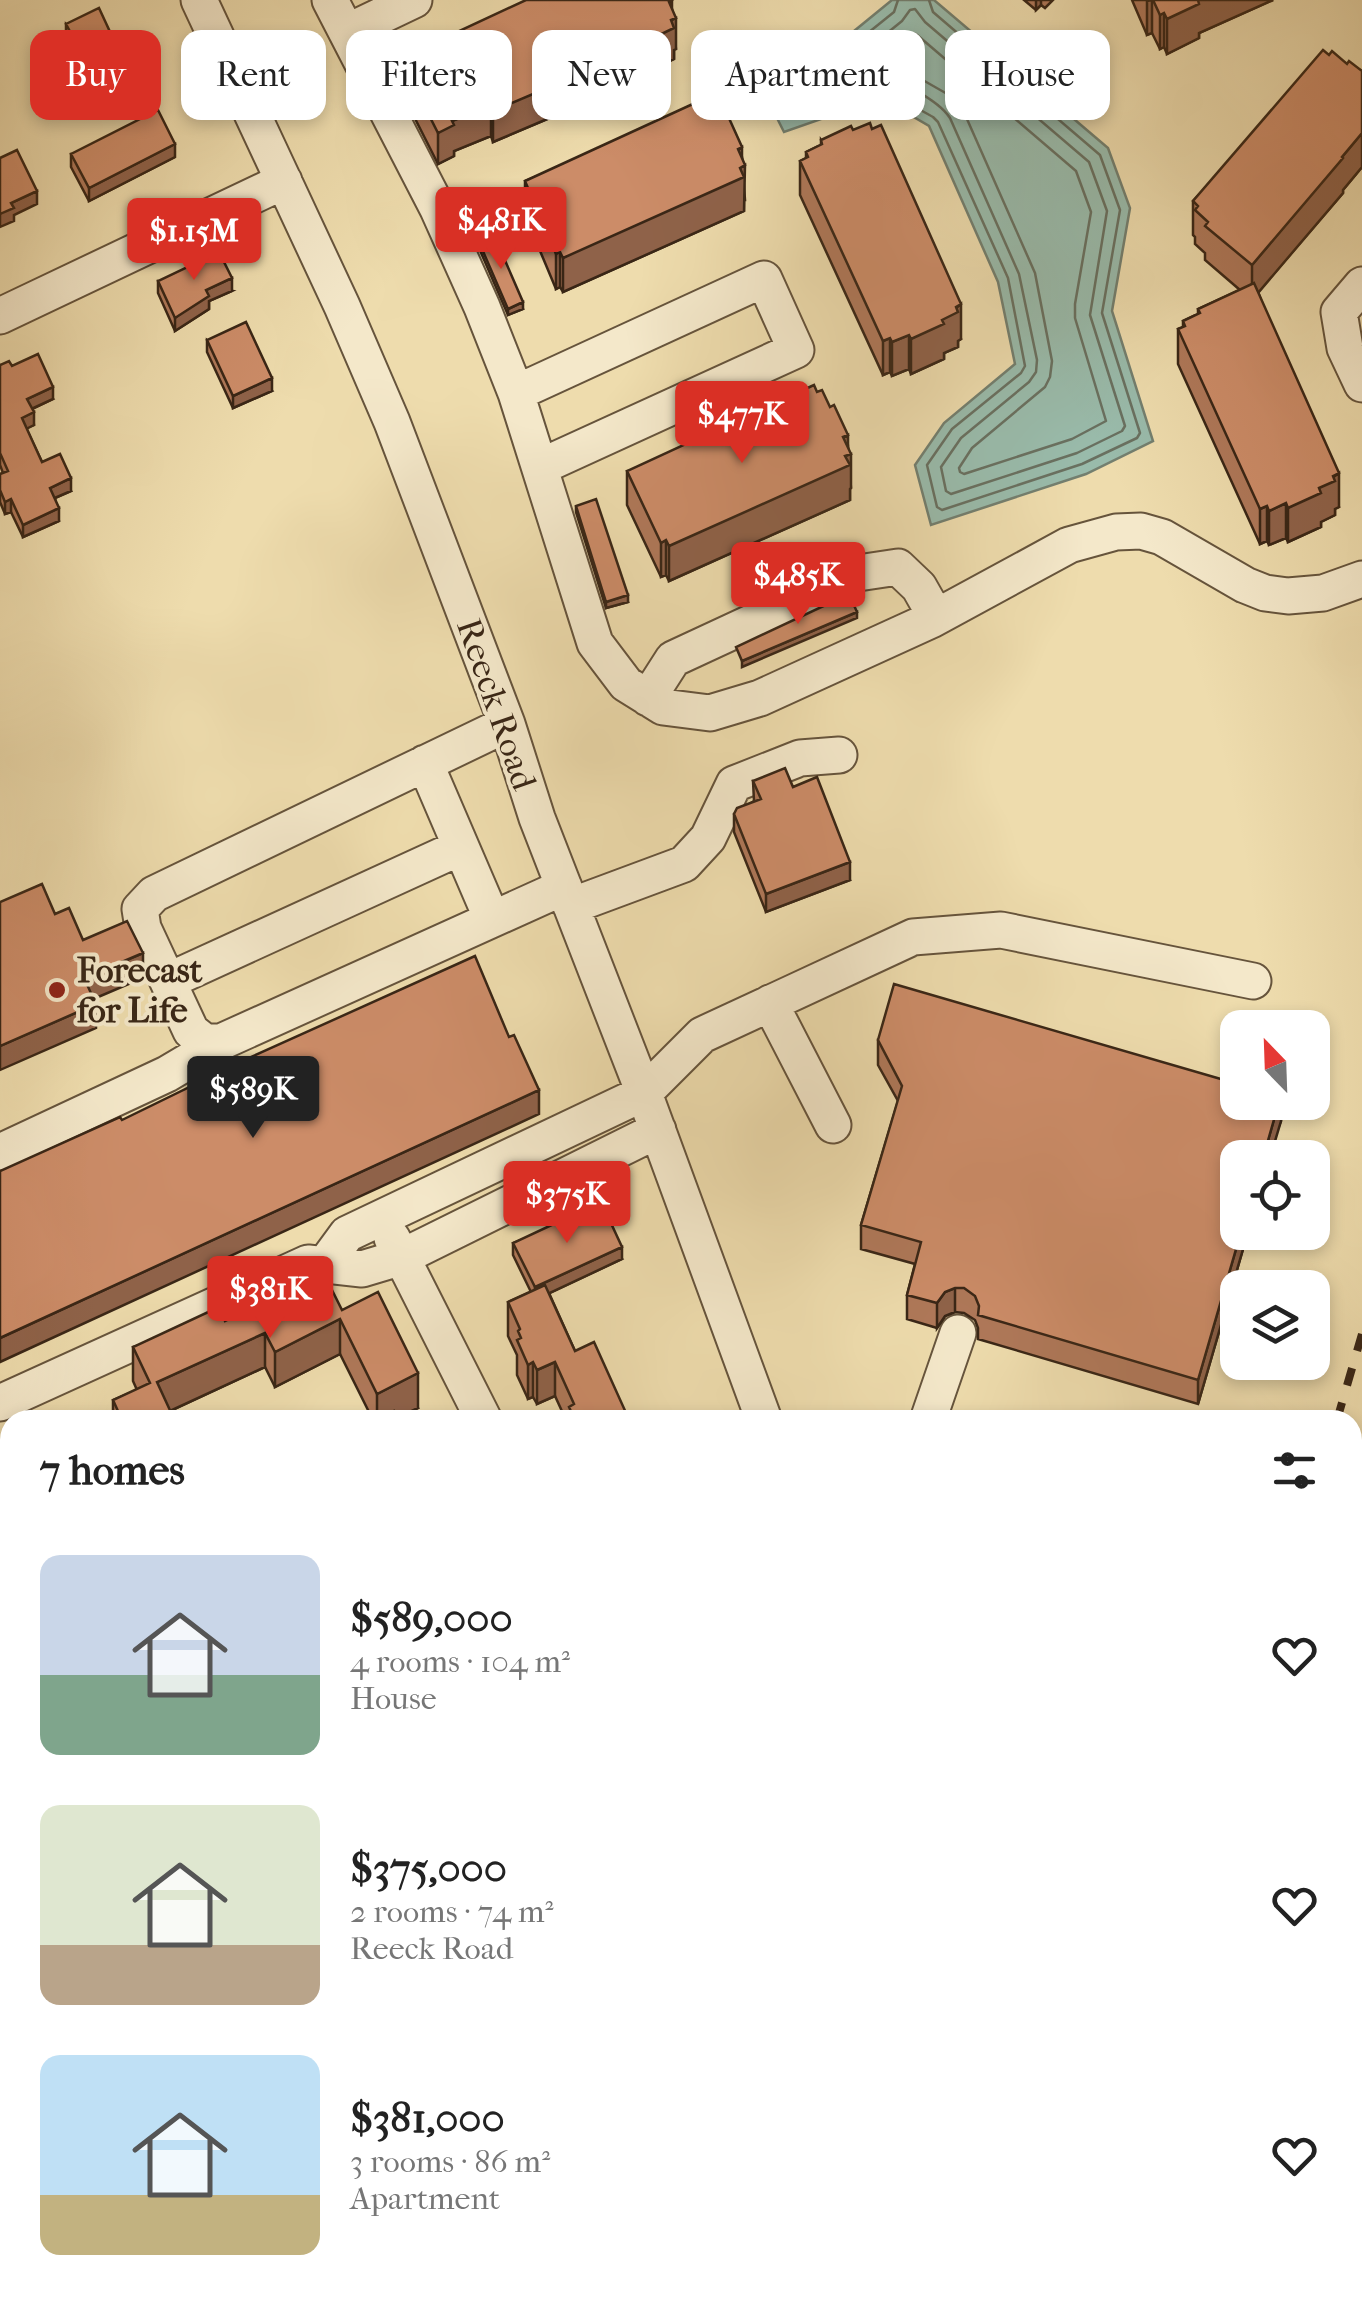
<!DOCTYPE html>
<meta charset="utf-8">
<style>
:root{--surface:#fff;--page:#f2f2f2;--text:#222;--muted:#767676;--accent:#d93025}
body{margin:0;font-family:"IM FELL French Canon",serif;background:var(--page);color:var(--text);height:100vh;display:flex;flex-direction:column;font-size:38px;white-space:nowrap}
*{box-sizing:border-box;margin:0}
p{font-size:32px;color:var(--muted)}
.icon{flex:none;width:55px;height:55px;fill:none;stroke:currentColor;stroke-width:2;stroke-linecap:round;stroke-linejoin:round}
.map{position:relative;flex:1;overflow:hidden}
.drawer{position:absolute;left:0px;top:1410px;width:1362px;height:892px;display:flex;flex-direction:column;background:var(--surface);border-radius:30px 30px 0 0;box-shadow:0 5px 15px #0003}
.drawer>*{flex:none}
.top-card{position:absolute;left:30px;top:30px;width:1302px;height:90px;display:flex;gap:20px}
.needle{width:65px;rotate:337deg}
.tools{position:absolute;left:1220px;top:1010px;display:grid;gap:20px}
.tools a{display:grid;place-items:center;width:110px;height:110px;border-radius:20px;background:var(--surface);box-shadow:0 5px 15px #0003;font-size:50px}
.price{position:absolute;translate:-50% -85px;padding:0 22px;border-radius:10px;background:var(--accent);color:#fff;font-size:32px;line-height:65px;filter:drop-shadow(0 2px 5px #0008)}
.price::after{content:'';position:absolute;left:50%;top:60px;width:30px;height:22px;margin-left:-15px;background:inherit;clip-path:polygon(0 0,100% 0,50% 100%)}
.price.selected{background:#222;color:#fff}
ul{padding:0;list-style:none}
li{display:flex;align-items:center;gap:30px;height:250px;padding:0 40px}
li span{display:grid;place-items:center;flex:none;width:280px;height:200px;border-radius:20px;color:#555}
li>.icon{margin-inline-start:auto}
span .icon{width:120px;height:120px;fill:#fffc;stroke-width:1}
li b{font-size:42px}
h2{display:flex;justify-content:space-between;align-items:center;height:120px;padding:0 40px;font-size:42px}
.chip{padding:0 35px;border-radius:20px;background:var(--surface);box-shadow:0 5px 15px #0003;font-size:35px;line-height:90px}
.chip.selected{background:var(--accent);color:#fff}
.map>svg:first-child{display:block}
.green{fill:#c0be84;stroke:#7c724d;stroke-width:2.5}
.water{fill:#99bbab;stroke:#737f6f;stroke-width:2.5}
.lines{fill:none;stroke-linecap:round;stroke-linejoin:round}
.shore{stroke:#697060;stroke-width:2.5}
.minor-casing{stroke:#66543c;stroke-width:39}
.minor{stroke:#f4e8ca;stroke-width:35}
.rail{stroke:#392616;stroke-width:8;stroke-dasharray:18 18;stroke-linecap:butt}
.wall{fill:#af7859;stroke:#392616;stroke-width:2.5}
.shaded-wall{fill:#8f6249;stroke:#392616;stroke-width:2.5}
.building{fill:#cc8c68;stroke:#392616;stroke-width:2.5}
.poi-dot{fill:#8f2418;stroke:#f4e8ca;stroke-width:4}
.labels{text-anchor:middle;stroke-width:8;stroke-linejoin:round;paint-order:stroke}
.street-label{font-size:35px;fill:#392616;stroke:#f4e8ca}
.poi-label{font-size:35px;font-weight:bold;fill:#392616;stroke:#f4e8ca;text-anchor:start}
</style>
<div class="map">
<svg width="1362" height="2302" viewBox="0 0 1362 2302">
<rect width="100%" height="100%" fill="#eedcad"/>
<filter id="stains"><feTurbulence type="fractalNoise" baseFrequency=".002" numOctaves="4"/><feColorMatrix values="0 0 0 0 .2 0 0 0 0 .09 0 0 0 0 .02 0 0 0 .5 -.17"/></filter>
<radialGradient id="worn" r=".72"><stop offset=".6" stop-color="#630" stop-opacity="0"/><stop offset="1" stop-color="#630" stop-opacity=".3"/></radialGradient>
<path class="green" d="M 1362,1607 L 1362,2287 L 1353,2291 L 1352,1614 L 1354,1609 Z
M 10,1954 L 10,2126 L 0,2129 L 0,1957 Z
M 1136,2292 L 1350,2292 L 1350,2293 L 1330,2302 L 1135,2302 Z"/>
<path class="water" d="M 892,0 L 934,0 L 1108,148 L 1130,208 L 1112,311 L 1153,441 L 1086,474 L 931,525 L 915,465 L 944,423 L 1015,364 L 998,282 L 929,126 L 881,98 L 784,132 L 750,64 L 843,40 Z"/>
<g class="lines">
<path class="shore" d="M 898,0 L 894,12 L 848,49 L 770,69 L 767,74 L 791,118 L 881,88 L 933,117 L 938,122 L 1008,278 L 1025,366 L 1021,373 L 952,429 L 927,465 L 937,507 L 942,510 L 1082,464 L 1137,438 L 1140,433 L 1102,313 L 1120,210 L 1100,155 L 933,12 L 929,0
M 915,9 L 925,22 L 1089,162 L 1107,211 L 1090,315 L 1125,426 L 1122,431 L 1077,453 L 951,494 L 946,491 L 941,467 L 961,438 L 1029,382 L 1036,372 L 1037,360 L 1019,274 L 950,118 C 939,101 894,75 874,77 L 798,103 L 794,100 L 785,82 L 788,77 L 854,60 L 902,21 L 910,10 Z
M 910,34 L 916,34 L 1076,171 L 1091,212 L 1075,304 L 1075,318 L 1106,421 L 1072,439 L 964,474 L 960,472 L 959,468 L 972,448 L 1045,387 L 1050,377 L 1052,361 L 1035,273 L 963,110 L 949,95 L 886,59 L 887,53 Z"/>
<g class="minor-casing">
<path id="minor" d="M 199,0 L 342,306 L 392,422 L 507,724 L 537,818 L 644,1093 L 764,1420
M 330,0 L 438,209 L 482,307 L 516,393 L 595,643 L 626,684 L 663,707 L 710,713 L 760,698 L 931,620 L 1069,545 L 1116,532 L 1141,531 L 1162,537 L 1245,585 L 1265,593 L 1288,596 L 1323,593 L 1362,579
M 347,32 L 414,0
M 1362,285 L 1339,312 L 1345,348 L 1362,384
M 0,316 L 284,181
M 516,393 L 764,279 L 796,350 L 540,467
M 648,698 L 673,659 L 858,573 L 898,567 L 919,587 L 936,617
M 507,724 L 154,894 L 140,909 L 143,928 L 191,1031 L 205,1042 L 221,1042 L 564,887
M 425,763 L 492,919
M 571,906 L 684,864 L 708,838 L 734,784 L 800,758 L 839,755
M 168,981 L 461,847
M 770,1003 L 833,1125
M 0,1152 L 167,1074 L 221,1042
M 392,1238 L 484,1420
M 325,1264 L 347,1234 L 644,1093 L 702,1035 L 913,937 L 1001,930 L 1253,981
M 0,1403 L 308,1263 L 362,1269 L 402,1257 L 658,1130
M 928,1420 L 958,1333
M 0,1753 L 10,1749
M 1074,2292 L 1078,2302
M 408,2302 L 411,2292
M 948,2302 L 950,2292"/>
</g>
<use href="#minor" class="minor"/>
<path class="rail" d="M 1337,1420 L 1362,1334
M 1083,2302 L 1085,2292"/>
</g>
<path class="wall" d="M 1024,0 L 1053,0 L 1045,8 L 1041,5 L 1036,10 Z
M 1132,0 L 1273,0 L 1199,33 L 1199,38 L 1167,54 L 1164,47 L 1160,49 L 1152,33 L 1147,35 Z
M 672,10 L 676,49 L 674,50 L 674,59 L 559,114 L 493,142 L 491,136 L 454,151 L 454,156 L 438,164 L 393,75 L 393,44 L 422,55 L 457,40 L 457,32 Z
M 66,24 L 123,73 L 71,96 L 55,61 L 55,48 L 69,42 L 66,36 Z
M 1329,55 L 1362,71 L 1362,167 L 1343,190 L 1343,193 L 1258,292 L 1339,507 L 1335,509 L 1335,515 L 1321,522 L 1321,527 L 1288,542 L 1286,538 L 1269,545 L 1267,541 L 1260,544 L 1178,364 L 1178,329 L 1183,327 L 1183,321 L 1198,314 L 1198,309 L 1240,290 L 1205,260 L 1205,253 L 1195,244 L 1195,237 L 1193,235 L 1193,201 Z
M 711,104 L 742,157 L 745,200 L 744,200 L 744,211 L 563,292 L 560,287 L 556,289 L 525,215 L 525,181 Z
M 821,140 L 961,339 L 958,341 L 958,347 L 944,353 L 944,359 L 911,374 L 909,369 L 892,376 L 890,372 L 883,375 L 800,195 L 800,161 L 806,158 L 806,152 L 821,145 Z
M 71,154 L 175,157 L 89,201 L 71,167 Z
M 479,242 L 523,309 L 508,315 L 479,248 Z
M 158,281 L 232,291 L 209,301 L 209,309 L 175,331 L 158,293 Z
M 207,340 L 272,391 L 233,408 L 207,352 Z
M 0,365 L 12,366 L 53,399 L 32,409 L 34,425 L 26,428 L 42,462 L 71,491 L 55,498 L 59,521 L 23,537 L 11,512 L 5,514 L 0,502 L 0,474 L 3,473 L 0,465 Z
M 848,446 L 851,488 L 850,489 L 850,500 L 669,581 L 666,575 L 661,577 L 627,505 L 627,471 Z
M 576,506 L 628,602 L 606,608 L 576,512 Z
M 753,781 L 793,787 L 850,880 L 766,912 L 734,832 L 734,814 L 754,801 Z
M 878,1040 L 1281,1102 L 1281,1121 L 1238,1232 L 1248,1232 L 1198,1404 L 978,1339 L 978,1328 L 975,1320 L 964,1313 L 955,1312 L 945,1316 L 937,1328 L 907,1319 L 907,1295 L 915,1264 L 861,1249 L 861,1225 L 898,1101 L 878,1065 Z
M 575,1219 L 622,1259 L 549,1293 L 575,1351 L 627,1420 L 566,1420 L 555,1396 L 537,1404 L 533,1397 L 528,1399 L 517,1375 L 517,1355 L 508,1336 L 508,1302 L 531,1292 L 513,1255 L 513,1243 Z
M 312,1278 L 342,1310 L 418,1408 L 397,1418 L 398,1420 L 373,1420 L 340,1354 L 275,1387 L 265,1367 L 170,1411 L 174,1419 L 181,1420 L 113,1420 L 113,1400 L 137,1390 L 133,1381 L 133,1347 L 225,1321 L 287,1291 L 287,1285 Z
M 0,1459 L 7,1473 L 10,1472 L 10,1687 L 0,1691 L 2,1606 L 0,1601 Z"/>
<path class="shaded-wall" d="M 672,0 L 672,20 L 676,18 L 676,49 L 674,50 L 674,59 L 559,114 L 493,142 L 493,111 Z
M 1036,0 L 1041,0 L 1041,5 L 1036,10 Z
M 1152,0 L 1152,33 L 1147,35 L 1147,1 Z
M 1198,0 L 1273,0 L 1199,33 L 1199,38 L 1167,54 L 1167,19 Z
M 1164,13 L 1164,47 L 1160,49 L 1160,15 Z
M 123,60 L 123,73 L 71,96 L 71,84 Z
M 491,105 L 491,136 L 454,151 L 454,156 L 438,164 L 438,133 L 452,121 Z
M 1362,133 L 1362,167 L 1343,190 L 1343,193 L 1252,300 L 1252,265 Z
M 175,144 L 175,157 L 89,201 L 89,188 Z
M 742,147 L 742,167 L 745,165 L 744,211 L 563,292 L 563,258 Z
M 37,191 L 37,204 L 14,215 L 14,221 L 0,227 L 0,214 L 11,203 Z
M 560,252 L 560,287 L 556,289 L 556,254 Z
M 232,278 L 232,291 L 209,301 L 209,309 L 175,331 L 175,318 L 206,290 Z
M 523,302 L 523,309 L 508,315 L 508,309 Z
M 961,304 L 961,339 L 958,341 L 958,347 L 944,353 L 944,359 L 911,374 L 911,339 L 942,320 Z
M 909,335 L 909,369 L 892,376 L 892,342 Z
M 890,338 L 890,372 L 883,375 L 883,341 Z
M 272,378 L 272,391 L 233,408 L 233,396 Z
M 53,387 L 53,399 L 27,411 L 27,399 Z
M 34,412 L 34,425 L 22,431 L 22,418 Z
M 848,435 L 848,455 L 851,454 L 851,488 L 850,489 L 850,500 L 669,581 L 669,546 Z
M 1339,473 L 1339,507 L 1335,509 L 1335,515 L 1321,522 L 1321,527 L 1288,542 L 1288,508 L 1319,488 Z
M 71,478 L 71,491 L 50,500 L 50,488 Z
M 11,499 L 11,512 L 5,514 L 5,502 Z
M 1286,503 L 1286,538 L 1269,545 L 1269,511 Z
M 1267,506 L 1267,541 L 1260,544 L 1260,509 Z
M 59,508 L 59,521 L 23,537 L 23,525 Z
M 666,540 L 666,575 L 661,577 L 661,543 Z
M 628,595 L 628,602 L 606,608 L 606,602 Z
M 857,612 L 857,618 L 742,667 L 742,661 Z
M 850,862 L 850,880 L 766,912 L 766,894 Z
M 143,953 L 143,978 L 84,1003 L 84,978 Z
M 96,1004 L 96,1028 L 0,1070 L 0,1046 Z
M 539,1090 L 539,1114 L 0,1362 L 0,1338 Z
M 1279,1102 L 1281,1102 L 1281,1121 L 1270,1158 L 1263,1158 Z
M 1241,1232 L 1248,1232 L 1198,1404 L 1198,1380 Z
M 622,1247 L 622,1259 L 535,1300 L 535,1287 Z
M 955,1288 L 955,1312 L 945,1316 L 937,1328 L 937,1303 L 945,1292 Z
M 340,1319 L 340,1354 L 275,1387 L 275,1352 Z
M 265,1333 L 265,1367 L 157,1417 L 157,1382 Z
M 533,1362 L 533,1397 L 528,1399 L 528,1365 Z
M 555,1362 L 555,1396 L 537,1404 L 537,1370 Z
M 418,1373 L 418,1408 L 393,1420 L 377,1420 L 377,1394 Z
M 10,1658 L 10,1687 L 0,1691 L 0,1663 Z
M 10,1833 L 10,1868 L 0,1872 L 0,1838 Z
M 904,2292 L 911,2292 L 908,2302 L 901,2302 Z"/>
<path class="building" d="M 526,0 L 672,0 L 669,2 L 676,18 L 671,20 L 674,28 L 559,83 L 493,111 L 491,105 L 452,121 L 454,125 L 438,133 L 393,44 L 412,35 L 422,55 L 461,39 L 457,32 Z
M 1153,0 L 1198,0 L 1199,4 L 1167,19 L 1164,13 L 1160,15 Z
M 99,8 L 123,60 L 71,84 L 55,48 L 74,39 L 66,24 Z
M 1323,50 L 1329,55 L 1332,51 L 1347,64 L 1349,61 L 1362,71 L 1362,133 L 1342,157 L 1343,158 L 1252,265 L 1205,226 L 1208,222 L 1195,210 L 1198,206 L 1193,201 Z
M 708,97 L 711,104 L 716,102 L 724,118 L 728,116 L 742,147 L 738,149 L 745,165 L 740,168 L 744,177 L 563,258 L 560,252 L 556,254 L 525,181 Z
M 158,110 L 175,144 L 89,188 L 71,154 Z
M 870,123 L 872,129 L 881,125 L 961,304 L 956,307 L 958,312 L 942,320 L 944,324 L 911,339 L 909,335 L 892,342 L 890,338 L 883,341 L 800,161 L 808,157 L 806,152 L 822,144 L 821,140 L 851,126 L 853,130 Z
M 17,150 L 37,191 L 11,203 L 14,208 L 0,214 L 0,158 Z
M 494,235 L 523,302 L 508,309 L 479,242 Z
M 219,252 L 232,278 L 206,290 L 209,296 L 175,318 L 158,281 Z
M 1254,283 L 1339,473 L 1333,476 L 1335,481 L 1319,488 L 1321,493 L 1288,508 L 1286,503 L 1269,511 L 1267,506 L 1260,509 L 1178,329 L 1185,326 L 1183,321 L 1200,313 L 1198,309 Z
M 246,322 L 272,378 L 233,396 L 207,340 Z
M 38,354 L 53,387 L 27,399 L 34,412 L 22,418 L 42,462 L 60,454 L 71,478 L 50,488 L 59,508 L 23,525 L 11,499 L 5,502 L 0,490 L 0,474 L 8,471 L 0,453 L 0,365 L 9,361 L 12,366 Z
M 814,385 L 817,392 L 822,390 L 830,407 L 834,405 L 848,435 L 843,437 L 851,454 L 845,456 L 850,465 L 669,546 L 666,540 L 661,543 L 627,471 Z
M 596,499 L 628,595 L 606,602 L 576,506 Z
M 849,594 L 857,612 L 742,661 L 736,647 Z
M 785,768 L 793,787 L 817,777 L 850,862 L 766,894 L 734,814 L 737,808 L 761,799 L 753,781 Z
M 42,884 L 55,914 L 69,908 L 83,940 L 127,921 L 143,953 L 84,978 L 96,1004 L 0,1046 L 0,902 Z
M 475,956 L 509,1037 L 514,1035 L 539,1090 L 0,1338 L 0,1171 L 120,1117 L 122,1120 L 249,1058 Z
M 894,984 L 1238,1084 L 1238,1102 L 1279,1102 L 1263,1158 L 1238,1158 L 1238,1232 L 1241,1232 L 1198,1380 L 978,1315 L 979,1306 L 975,1296 L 964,1288 L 955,1288 L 945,1292 L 937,1303 L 907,1295 L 921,1242 L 861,1225 L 902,1086 L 878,1040 Z
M 603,1206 L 622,1247 L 535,1287 L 513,1243 L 573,1215 L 575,1219 Z
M 323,1272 L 342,1310 L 378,1292 L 418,1373 L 377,1394 L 340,1319 L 275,1352 L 265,1333 L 157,1382 L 174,1419 L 180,1417 L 181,1420 L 122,1420 L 113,1400 L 150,1383 L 133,1347 L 219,1307 L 225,1321 L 289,1290 L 287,1285 L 310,1274 L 312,1278 Z
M 545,1285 L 575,1351 L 594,1342 L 627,1415 L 615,1420 L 575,1420 L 569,1407 L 574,1404 L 555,1362 L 537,1370 L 533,1362 L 528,1365 L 517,1340 L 521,1338 L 518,1331 L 520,1329 L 508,1302 Z
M 394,1411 L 398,1420 L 375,1420 Z
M 0,1459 L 7,1473 L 10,1472 L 10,1595 L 0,1573 Z
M 10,1602 L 10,1658 L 0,1663 L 0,1607 Z
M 10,1787 L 10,1833 L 0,1838 L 0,1791 Z
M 575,2292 L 904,2292 L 901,2302 L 572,2302 Z"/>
<circle class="poi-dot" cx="57" cy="990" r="10"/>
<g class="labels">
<g class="street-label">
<text transform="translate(497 704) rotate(71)" y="12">Reeck Road</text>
</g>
<g class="poi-label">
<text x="77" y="982">Forecast<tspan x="77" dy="40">for Life</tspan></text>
</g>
</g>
<rect width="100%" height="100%" filter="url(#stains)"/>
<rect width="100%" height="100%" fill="url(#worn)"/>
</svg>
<div class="tools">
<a><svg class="needle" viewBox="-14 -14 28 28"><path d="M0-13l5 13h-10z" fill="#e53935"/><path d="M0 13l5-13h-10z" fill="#767676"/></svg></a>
<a><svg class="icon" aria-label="locate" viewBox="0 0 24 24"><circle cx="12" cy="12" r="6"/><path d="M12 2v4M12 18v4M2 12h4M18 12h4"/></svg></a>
<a><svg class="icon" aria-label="layers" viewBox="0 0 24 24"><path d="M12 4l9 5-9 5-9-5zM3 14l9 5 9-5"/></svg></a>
</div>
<b class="price" style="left:501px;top:272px">$481K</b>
<b class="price" style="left:194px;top:283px">$1.15M</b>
<b class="price" style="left:742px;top:466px">$477K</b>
<b class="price" style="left:798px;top:627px">$485K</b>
<b class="price selected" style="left:253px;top:1141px">$589K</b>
<b class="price" style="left:567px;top:1246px">$375K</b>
<b class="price" style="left:270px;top:1341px">$381K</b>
<div class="top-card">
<a class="chip selected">Buy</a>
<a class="chip">Rent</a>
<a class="chip">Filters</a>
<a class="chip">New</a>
<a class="chip">Apartment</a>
<a class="chip">House</a>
</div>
<section class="drawer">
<h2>7 homes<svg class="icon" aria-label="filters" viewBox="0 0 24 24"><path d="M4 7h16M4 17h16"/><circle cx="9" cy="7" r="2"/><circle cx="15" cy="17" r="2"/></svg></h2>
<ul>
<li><span style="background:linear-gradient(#c9d6e8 60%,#7fa58c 0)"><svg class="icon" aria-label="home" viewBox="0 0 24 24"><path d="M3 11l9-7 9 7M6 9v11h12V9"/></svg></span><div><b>$589,000</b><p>4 rooms · 104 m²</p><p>House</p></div><svg class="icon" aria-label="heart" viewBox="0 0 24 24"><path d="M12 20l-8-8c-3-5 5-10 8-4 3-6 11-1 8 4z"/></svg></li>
<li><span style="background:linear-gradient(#dfe7d0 70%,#b9a48a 0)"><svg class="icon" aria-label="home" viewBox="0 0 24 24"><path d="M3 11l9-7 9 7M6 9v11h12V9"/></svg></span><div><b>$375,000</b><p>2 rooms · 74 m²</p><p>Reeck Road</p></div><svg class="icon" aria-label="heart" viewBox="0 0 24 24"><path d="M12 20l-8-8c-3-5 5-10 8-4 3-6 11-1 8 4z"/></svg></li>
<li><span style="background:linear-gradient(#bfe0f5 70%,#c2b280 0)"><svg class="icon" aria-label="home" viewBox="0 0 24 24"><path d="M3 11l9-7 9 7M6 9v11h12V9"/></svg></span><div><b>$381,000</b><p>3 rooms · 86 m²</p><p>Apartment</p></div><svg class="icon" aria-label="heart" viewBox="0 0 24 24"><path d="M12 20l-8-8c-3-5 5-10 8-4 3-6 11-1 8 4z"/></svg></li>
</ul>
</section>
</div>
